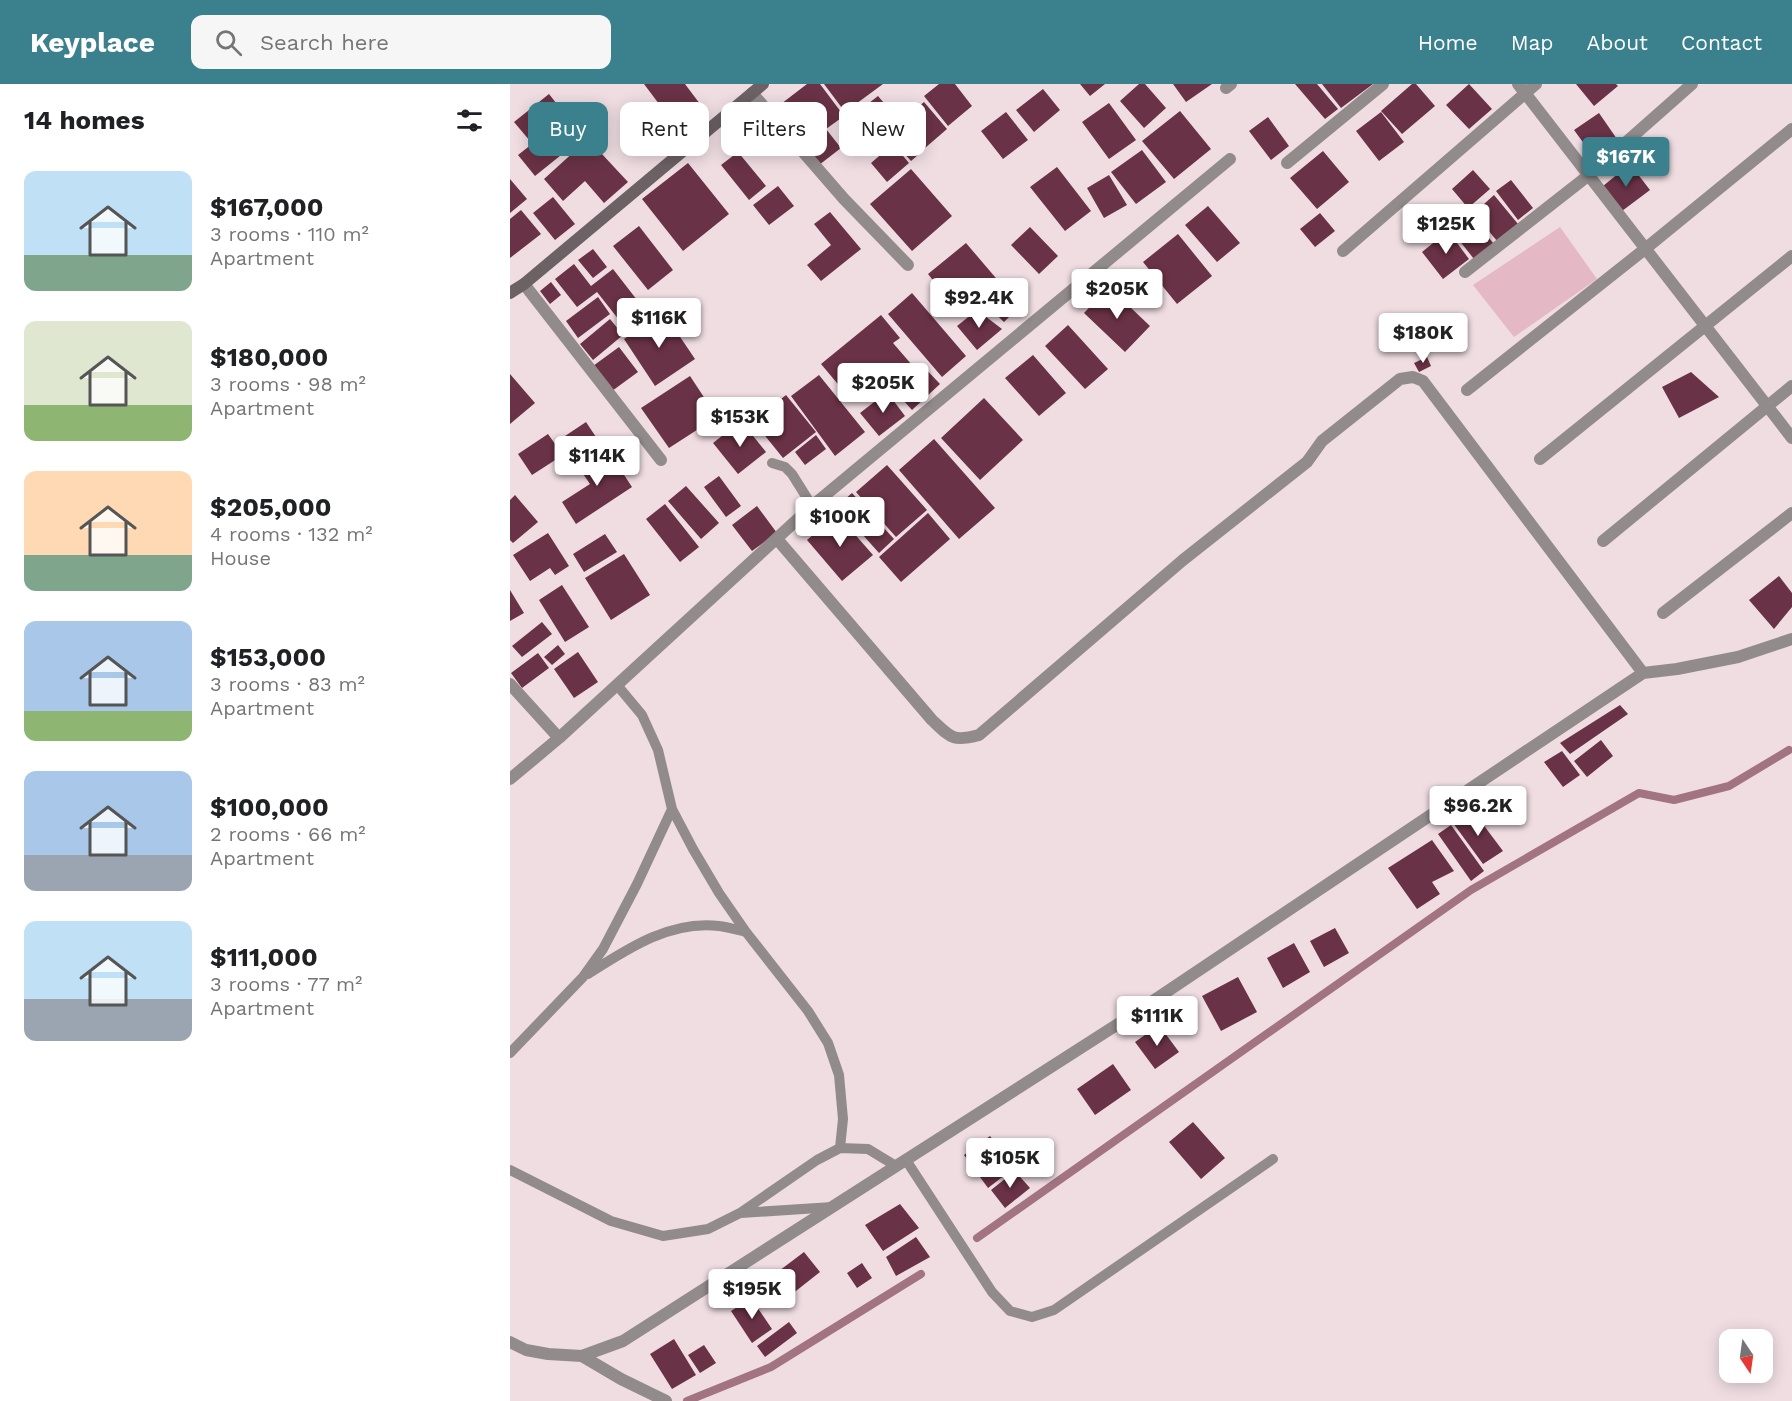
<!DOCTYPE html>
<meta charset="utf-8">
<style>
:root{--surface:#fff;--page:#f6f6f6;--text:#202124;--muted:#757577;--accent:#3b818d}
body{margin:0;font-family:"Work Sans",sans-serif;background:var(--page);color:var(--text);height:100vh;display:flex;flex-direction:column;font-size:22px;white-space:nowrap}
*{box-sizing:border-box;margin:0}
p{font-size:20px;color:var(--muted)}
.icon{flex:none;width:33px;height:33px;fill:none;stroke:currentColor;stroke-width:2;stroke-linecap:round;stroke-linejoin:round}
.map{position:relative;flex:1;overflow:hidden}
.panel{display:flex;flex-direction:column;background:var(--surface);width:510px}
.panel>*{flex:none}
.banner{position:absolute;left:18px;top:18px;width:570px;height:54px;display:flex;gap:12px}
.needle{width:39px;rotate:167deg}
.fabs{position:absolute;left:1209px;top:1245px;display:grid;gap:12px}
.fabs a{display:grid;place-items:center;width:54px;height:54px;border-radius:12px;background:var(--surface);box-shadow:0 3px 15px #0003;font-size:30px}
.price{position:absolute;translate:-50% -51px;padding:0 14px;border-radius:6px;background:#fff;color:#222;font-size:20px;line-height:39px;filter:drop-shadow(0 2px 3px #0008)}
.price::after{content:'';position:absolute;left:50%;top:36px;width:18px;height:14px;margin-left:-9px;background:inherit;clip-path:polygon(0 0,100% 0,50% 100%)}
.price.current{background:var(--accent);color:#fff}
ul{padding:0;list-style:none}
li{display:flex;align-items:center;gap:18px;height:150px;padding:0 24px}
li span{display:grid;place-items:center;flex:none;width:168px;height:120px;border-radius:12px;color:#555}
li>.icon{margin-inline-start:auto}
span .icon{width:72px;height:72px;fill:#fffc;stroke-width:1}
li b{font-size:26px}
h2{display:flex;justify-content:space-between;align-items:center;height:72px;padding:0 24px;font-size:26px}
.pill{padding:0 21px;border-radius:12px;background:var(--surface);box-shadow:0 3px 15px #0003;font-size:21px;line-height:54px}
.pill.current{background:var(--accent);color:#fff}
header{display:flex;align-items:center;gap:36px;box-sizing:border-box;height:84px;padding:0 30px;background:var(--accent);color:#fff}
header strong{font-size:28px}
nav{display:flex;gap:33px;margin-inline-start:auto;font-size:21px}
.search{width:420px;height:54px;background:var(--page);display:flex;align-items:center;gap:15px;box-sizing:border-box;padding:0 21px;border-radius:12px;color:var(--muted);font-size:22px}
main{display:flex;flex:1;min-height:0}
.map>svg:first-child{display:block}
.green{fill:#e4b8c4}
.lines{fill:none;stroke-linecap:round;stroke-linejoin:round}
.stream{stroke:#a27381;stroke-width:8}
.building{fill:#6a3246}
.lane{stroke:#928b8c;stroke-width:10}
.street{stroke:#928b8c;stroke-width:12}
.secondary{stroke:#6c6164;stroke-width:12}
</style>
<header>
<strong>Keyplace</strong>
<div class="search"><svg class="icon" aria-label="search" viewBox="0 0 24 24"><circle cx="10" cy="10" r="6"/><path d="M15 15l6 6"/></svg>Search here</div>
<nav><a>Home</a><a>Map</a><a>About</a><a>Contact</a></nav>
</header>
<main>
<section class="panel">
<h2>14 homes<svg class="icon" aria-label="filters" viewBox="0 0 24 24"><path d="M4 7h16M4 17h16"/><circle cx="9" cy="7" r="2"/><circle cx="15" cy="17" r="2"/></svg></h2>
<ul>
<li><span style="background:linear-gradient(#bfe0f5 70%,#7fa58c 0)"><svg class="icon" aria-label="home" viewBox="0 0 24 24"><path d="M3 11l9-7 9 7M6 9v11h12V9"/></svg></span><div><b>$167,000</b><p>3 rooms · 110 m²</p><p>Apartment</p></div></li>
<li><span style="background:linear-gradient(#dfe7d0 70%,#8fb573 0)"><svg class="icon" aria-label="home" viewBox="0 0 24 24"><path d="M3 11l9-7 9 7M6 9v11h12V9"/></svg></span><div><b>$180,000</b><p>3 rooms · 98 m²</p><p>Apartment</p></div></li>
<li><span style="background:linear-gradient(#ffd9b3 70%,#7fa58c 0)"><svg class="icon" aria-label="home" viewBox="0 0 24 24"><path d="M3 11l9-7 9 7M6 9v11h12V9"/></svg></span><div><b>$205,000</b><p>4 rooms · 132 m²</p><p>House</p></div></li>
<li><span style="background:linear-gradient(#a9c7e8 75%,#8fb573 0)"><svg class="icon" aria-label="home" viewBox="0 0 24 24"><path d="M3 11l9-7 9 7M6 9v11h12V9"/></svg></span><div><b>$153,000</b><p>3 rooms · 83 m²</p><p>Apartment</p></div></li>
<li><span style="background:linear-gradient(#a9c7e8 70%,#9aa5b1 0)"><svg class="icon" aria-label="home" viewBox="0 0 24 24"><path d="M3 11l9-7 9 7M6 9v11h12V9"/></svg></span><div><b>$100,000</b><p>2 rooms · 66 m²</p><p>Apartment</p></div></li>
<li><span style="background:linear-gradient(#bfe0f5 65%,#9aa5b1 0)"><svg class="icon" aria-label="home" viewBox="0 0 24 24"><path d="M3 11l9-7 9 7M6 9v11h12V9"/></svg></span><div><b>$111,000</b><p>3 rooms · 77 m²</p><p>Apartment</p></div></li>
</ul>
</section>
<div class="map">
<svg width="1282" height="1317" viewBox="0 0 1282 1317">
<rect width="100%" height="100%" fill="#efdde2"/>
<path class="green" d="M 1050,143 L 1087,195 L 1004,253 L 963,201 Z"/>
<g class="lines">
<path class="stream" d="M 467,1154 L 961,806 L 1129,709 L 1164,716 L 1219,702 L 1279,666
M 177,1317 L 261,1283 L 411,1190"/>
</g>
<path class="building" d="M 134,0 L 175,0 L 196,28 L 170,48 Z
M 297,0 L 310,0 L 334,32 L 316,45 L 331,64 L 309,81 L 267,23 Z
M 314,0 L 373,0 L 335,28 Z
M 429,0 L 445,0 L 462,22 L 438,42 L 414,12 Z
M 570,0 L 595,0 L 580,12 Z
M 629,0 L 635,0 L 656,24 L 634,44 L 610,17 Z
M 663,0 L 702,0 L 676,18 Z
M 785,0 L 807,0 L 828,25 L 815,35 Z
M 812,0 L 863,0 L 831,24 Z
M 902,0 L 906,0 L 925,22 L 892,50 L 871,27 Z
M 959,0 L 982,25 L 959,45 L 936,21 Z
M 1066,0 L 1106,0 L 1108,2 L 1084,22 Z
M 533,5 L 550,26 L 524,48 L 506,26 Z
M 39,10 L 54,29 L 20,57 L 4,38 Z
M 368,12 L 379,25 L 352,47 L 341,33 Z
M 414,18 L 437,45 L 415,64 L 392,37 Z
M 599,19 L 626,56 L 599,75 L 572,38 Z
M 670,27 L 701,65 L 664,95 L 632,57 Z
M 496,28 L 518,56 L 493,75 L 471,47 Z
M 871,28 L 894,58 L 869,77 L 846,47 Z
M 1089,29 L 1107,55 L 1083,72 L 1064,46 Z
M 758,33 L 779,62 L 761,76 L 739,47 Z
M 55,34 L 71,55 L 25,92 L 8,71 Z
M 397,44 L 415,65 L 401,77 L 383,57 Z
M 78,55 L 118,98 L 94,119 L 75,97 L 53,117 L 34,95 Z
M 383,60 L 399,79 L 377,98 L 361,79 Z
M 632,66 L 656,98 L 626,120 L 601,88 Z
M 813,67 L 839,98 L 807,125 L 780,94 Z
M 228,68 L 256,102 L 239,116 L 211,81 Z
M 178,79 L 219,130 L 173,167 L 132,115 Z
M 1120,80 L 1140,106 L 1112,127 L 1093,102 Z
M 547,83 L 581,127 L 555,147 L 520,103 Z
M 401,85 L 442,132 L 402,167 L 360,120 Z
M 963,86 L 980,105 L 958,124 L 942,105 Z
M 599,91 L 617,121 L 594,134 L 577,104 Z
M 0,95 L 17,115 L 0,129 Z
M 1001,96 L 1023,124 L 1008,136 L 986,107 Z
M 268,102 L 284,122 L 259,141 L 243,121 Z
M 984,111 L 1008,140 L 987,157 L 964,129 Z
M 43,113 L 65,140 L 45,156 L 23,129 Z
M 698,122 L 730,159 L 707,178 L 675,141 Z
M 11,126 L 31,150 L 0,174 L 0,135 Z
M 320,128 L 351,165 L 311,197 L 297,181 L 321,161 L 304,140 Z
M 810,129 L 825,147 L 805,163 L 790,145 Z
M 960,131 L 984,160 L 964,175 L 941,146 Z
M 129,142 L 163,186 L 138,206 L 103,162 Z
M 520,143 L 548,172 L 529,190 L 501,161 Z
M 938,147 L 959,175 L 933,195 L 912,168 Z
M 668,150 L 702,192 L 667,220 L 633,178 Z
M 456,159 L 491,200 L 452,233 L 418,190 Z
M 83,165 L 97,183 L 83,194 L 68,176 Z
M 64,180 L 81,202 L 103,185 L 134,225 L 113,241 L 87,208 L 67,223 L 45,195 Z
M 41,198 L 51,211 L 40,220 L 30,207 Z
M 495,203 L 512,220 L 494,238 L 477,222 Z
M 599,203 L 640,242 L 615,268 L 574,229 Z
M 402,209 L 456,272 L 432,293 L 378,230 Z
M 88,213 L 100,230 L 68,254 L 56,237 Z
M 467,226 L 492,245 L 467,266 L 447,242 Z
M 154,229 L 185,275 L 145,302 L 114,255 Z
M 371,231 L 390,254 L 383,259 L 402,281 L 372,306 L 361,292 L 337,311 L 311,280 Z
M 100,235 L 113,251 L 83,276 L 70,260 Z
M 558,241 L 598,285 L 575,305 L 535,262 Z
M 109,263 L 128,288 L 102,307 L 83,282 Z
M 523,271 L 556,309 L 529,332 L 495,294 Z
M 917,273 L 921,282 L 909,288 L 904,279 Z
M 411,280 L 430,300 L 402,326 L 383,305 Z
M 1181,288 L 1209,313 L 1169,334 L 1152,303 Z
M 0,290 L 25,319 L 0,340 Z
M 309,291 L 355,348 L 325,372 L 281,312 Z
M 180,292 L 207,333 L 159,364 L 131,324 Z
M 377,308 L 395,332 L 369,352 L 350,329 Z
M 276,311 L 306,348 L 273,374 L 243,337 Z
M 474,314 L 513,356 L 470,396 L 431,354 Z
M 231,337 L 256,368 L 228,390 L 203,359 Z
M 76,338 L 86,353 L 65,367 L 55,352 Z
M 38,350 L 53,371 L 22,391 L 8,370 Z
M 306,351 L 316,365 L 295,381 L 285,368 Z
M 424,355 L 485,424 L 449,455 L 389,386 Z
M 97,365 L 122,403 L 66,440 L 52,418 L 80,400 L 69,384 Z
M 377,381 L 417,426 L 386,453 L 346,408 Z
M 209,392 L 231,422 L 216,433 L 194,403 Z
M 176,402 L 209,439 L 191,455 L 158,417 Z
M 342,409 L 384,455 L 369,469 L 327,422 Z
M 5,411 L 28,438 L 3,459 L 0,456 L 0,416 Z
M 155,420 L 189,463 L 170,478 L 136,435 Z
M 247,422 L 267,449 L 242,467 L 222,441 Z
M 418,429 L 440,455 L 391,498 L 369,473 Z
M 327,430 L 363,471 L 332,497 L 297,456 Z
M 38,449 L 59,482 L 45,491 L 40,484 L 20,497 L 3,471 Z
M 95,450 L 107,468 L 74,488 L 63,470 Z
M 114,470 L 140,511 L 101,536 L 75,494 Z
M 1269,492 L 1282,509 L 1282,523 L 1264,545 L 1239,516 Z
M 52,501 L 79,543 L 55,558 L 29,516 Z
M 0,506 L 14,529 L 0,537 Z
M 32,538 L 42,550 L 12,573 L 2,562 Z
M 48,561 L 55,570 L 42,581 L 34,573 Z
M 68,568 L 88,598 L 64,614 L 44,585 Z
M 28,569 L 39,584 L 12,604 L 1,589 Z
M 1110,621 L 1118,630 L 1060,670 L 1050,659 Z
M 1091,656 L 1103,672 L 1077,693 L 1064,677 Z
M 1052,667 L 1070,691 L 1053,703 L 1034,678 Z
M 963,727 L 993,767 L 973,780 L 943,739 Z
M 941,741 L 974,787 L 961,797 L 928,750 Z
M 922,756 L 944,787 L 922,798 L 930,810 L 907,825 L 878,784 Z
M 825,844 L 839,869 L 814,883 L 800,857 Z
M 784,859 L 800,888 L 773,904 L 757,874 Z
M 728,893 L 747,928 L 711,947 L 692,912 Z
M 649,941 L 669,968 L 645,985 L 625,958 Z
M 603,980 L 621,1006 L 585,1031 L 567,1005 Z
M 683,1038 L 715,1074 L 691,1095 L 659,1058 Z
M 480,1052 L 504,1084 L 478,1104 L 454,1071 Z
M 505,1087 L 520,1104 L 495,1124 L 481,1106 Z
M 390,1120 L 409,1144 L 373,1167 L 355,1141 Z
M 406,1153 L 420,1173 L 386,1192 L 376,1173 Z
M 294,1168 L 310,1188 L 277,1214 L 261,1193 Z
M 352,1179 L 362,1194 L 347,1204 L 337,1189 Z
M 241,1214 L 262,1245 L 242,1259 L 221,1227 Z
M 279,1238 L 287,1249 L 255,1273 L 247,1262 Z
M 164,1255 L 186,1291 L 162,1305 L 140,1270 Z
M 194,1261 L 206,1279 L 190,1289 L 178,1271 Z"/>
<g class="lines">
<path class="lane" d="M 262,379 L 275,383 L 282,390 L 302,422
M 107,601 L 132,631 L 148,666 L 162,725 L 183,765 L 209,809 L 236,848 L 298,927 L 318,959 L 329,991 L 333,1035 L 330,1064
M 78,890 C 117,865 160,836 209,842 C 218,843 227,846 236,848
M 0,969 L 73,893 L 93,865 L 127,800 L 162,725
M 396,1076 L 482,1208 L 500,1227 L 522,1233 L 544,1226 L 763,1075
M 0,1086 L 101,1137 L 153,1152 L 198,1145 L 230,1129 L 307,1076 L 330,1064 L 358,1065 L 386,1082
M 231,1129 L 323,1123"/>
<path class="street" d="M 1008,0 L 1282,354
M 716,4 L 721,0
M 242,9 L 334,115 L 398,181
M 777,79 L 873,0
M 833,167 L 1026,0
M 955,188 L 1079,91 L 1182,0
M 14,200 L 151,376
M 957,306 L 1135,165 L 1282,45
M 1030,375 L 1282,172
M 267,455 L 422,636 C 441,654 443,658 469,651 L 673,476 L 797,378 L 812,357 L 890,295 L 903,293 L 913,297 L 1133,589
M 1093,457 L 1282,302
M 1153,529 L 1282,429
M 0,600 L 49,654
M 0,695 L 49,654 L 302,422 L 720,75
M 0,1258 L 16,1266 L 38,1270 L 72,1272 L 113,1257 L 619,933 L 1133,589 L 1167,585 L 1228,573 L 1282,555
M 72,1272 L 111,1295 L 156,1317"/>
<path class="secondary" d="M 0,209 L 14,200 L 253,0"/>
</g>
</svg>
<div class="fabs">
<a><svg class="needle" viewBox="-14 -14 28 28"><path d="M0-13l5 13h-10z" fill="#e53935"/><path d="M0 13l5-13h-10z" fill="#757577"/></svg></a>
</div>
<b class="price current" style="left:1116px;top:104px">$167K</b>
<b class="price" style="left:936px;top:171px">$125K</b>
<b class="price" style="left:607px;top:236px">$205K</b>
<b class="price" style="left:469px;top:245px">$92.4K</b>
<b class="price" style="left:149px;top:265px">$116K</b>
<b class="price" style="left:913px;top:280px">$180K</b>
<b class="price" style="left:373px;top:330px">$205K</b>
<b class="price" style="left:230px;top:364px">$153K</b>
<b class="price" style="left:87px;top:403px">$114K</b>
<b class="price" style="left:330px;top:464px">$100K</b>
<b class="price" style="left:968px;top:753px">$96.2K</b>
<b class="price" style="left:647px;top:963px">$111K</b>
<b class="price" style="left:500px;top:1105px">$105K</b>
<b class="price" style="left:242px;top:1236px">$195K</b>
<div class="banner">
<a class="pill current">Buy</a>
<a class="pill">Rent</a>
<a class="pill">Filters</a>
<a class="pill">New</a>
</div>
</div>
</main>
